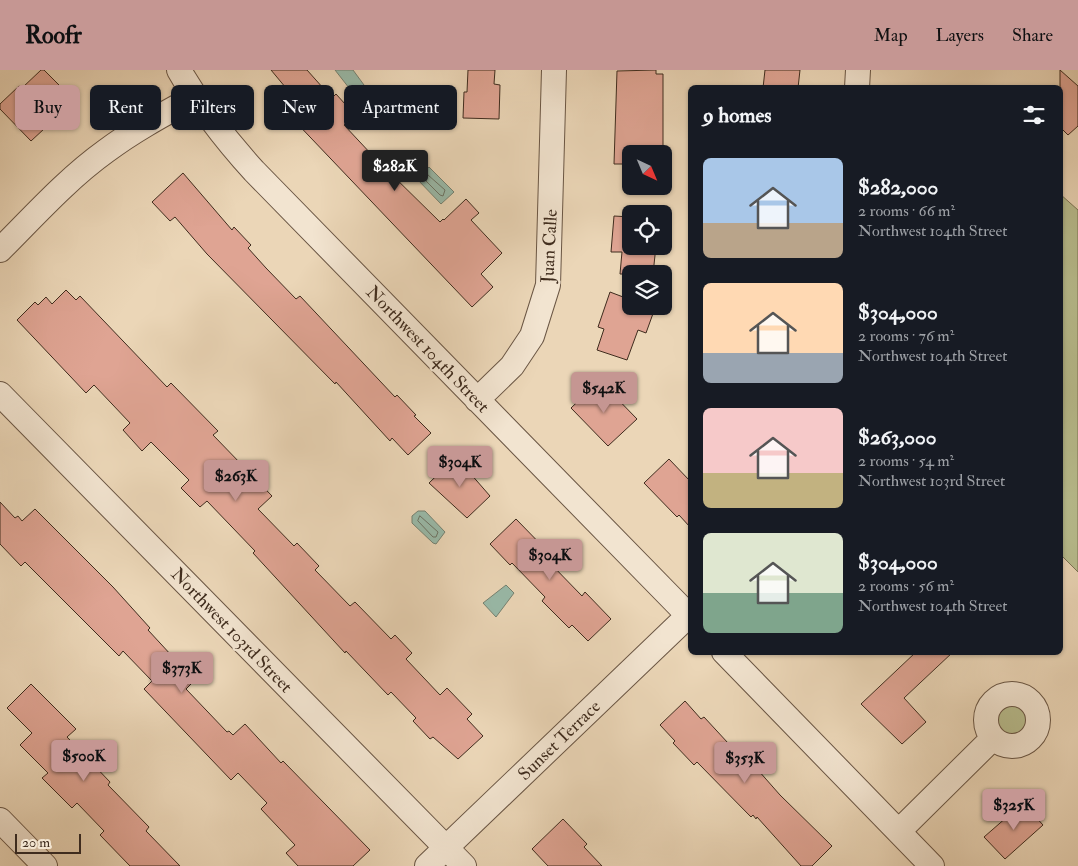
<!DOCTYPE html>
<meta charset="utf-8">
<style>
:root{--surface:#171b24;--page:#20242c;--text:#f1f3f6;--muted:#9ea1a6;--accent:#c59692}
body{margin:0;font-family:"IM FELL Double Pica",serif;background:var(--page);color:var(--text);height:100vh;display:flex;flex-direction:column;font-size:19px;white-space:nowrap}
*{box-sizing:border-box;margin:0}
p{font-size:16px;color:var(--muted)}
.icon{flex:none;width:28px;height:28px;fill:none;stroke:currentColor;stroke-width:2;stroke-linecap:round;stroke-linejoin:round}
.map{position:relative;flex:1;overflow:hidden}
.panel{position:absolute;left:688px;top:15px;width:375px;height:570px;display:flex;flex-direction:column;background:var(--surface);border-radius:8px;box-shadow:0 1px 4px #0004}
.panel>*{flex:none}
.top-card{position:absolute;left:15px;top:15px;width:475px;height:45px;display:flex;gap:10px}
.needle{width:32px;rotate:136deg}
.fabs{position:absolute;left:622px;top:75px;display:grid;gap:10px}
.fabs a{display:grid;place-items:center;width:50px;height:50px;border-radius:8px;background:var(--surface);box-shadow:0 1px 4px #0004;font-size:25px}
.scale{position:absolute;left:15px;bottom:12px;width:66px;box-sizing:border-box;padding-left:5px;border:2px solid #3f2c1e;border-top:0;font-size:14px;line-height:18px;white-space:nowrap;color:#3f2c1e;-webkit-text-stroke:4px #f2e4d0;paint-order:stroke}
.price{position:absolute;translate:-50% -42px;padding:0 11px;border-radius:5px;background:var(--accent);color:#111;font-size:16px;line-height:32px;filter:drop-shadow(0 1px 2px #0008)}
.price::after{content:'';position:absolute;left:50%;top:30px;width:15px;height:11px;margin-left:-8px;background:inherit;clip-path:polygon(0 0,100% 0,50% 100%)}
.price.selected{background:#222;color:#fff}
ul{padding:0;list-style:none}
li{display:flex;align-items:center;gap:15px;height:125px;padding:0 15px}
li span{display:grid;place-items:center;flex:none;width:140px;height:100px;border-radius:8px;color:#555}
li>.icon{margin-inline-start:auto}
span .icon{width:60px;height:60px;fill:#fffc;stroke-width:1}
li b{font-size:21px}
h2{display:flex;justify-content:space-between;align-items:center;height:60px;padding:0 15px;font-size:21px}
.tag{padding:0 18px;border-radius:8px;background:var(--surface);box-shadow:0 1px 4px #0004;font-size:18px;line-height:45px}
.tag.selected{background:var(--accent);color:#111}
header{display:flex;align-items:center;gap:30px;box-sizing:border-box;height:70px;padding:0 25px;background:var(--accent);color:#111}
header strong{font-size:24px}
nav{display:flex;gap:28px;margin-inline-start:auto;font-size:18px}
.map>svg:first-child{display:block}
.green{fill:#b8bd8e;stroke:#7c7456}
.water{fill:#99baa9;stroke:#758171}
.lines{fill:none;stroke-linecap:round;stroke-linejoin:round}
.shore{stroke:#6c7364;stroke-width:1}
.building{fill:#dfa493;stroke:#3f2c1e}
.minor-casing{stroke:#6a5644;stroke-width:26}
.minor{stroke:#f2e4d0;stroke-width:24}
.labels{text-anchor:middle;stroke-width:4.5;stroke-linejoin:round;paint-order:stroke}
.street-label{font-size:18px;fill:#3f2c1e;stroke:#f2e4d0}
</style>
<header>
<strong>Roofr</strong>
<nav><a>Map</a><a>Layers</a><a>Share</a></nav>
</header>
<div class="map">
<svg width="1078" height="796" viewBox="0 0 1078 796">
<rect width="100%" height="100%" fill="#ebd6b7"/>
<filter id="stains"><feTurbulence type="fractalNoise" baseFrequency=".004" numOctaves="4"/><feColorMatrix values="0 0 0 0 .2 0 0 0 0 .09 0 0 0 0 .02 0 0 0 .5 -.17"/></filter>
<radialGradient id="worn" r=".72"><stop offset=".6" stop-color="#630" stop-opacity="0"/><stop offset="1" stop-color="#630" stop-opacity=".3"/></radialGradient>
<path class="green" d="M 1060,124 L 1078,140 L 1078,502 L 1060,484 Z
M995 650a17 17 0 1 1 34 0a17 17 0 1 1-34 0Z"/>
<path class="water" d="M 335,0 L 353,0 L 364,15 L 353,23 Z
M 429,97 L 454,122 L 441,134 L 417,109 Z
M 418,441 L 425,441 L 445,462 L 436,474 L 433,473 L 412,453 L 412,446 Z
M 506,515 L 514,523 L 496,547 L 483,533 Z"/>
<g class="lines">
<path class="shore" d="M 428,105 L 445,120 L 443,126 L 440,125 L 425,110 Z
M 420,446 L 438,462 L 436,467 L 433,467 L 418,451 Z"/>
</g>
<path class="building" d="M 41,0 L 44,0 L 66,22 L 50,38 L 58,46 L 31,71 L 0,39 L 0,34 L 19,16 L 22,18 Z
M 271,0 L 307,0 L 332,28 L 336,24 L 355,45 L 344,55 L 373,86 L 375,84 L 387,96 L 385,98 L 440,152 L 443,149 L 444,150 L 466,129 L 479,143 L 471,150 L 502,183 L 481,204 L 493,217 L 472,237 L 290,46 L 301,36 Z
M 468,0 L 495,0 L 494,14 L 500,15 L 499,49 L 463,48 L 464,22 L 467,22 Z
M 656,0 L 656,4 L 663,4 L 663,84 L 631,84 L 631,116 L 659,116 L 659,123 L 628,122 L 628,102 L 625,102 L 625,94 L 614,94 L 617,1 Z
M 765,0 L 800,0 L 798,18 L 763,18 Z
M 1060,0 L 1078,16 L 1078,56 L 1068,65 L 1060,57 Z
M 183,103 L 232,160 L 234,157 L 251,175 L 248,178 L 266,198 L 296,229 L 300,226 L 395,327 L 397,325 L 416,345 L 414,346 L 431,363 L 408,385 L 392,368 L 390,371 L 336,312 L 335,314 L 207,184 L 175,147 L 170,151 L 152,132 Z
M 614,146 L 631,147 L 631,176 L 656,176 L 653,204 L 620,204 L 622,182 L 611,182 Z
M 66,220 L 76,230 L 80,226 L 167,317 L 171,313 L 218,361 L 213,365 L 272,426 L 258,439 L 294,476 L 297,473 L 319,496 L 315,500 L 350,536 L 355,532 L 391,569 L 395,565 L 412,583 L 406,589 L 440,625 L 447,618 L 472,644 L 467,649 L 483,666 L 458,689 L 433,667 L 430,669 L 413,651 L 416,648 L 391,622 L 388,625 L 346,581 L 345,583 L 253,483 L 255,481 L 207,431 L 200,437 L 181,418 L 189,410 L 151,372 L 142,381 L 123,360 L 130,353 L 94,315 L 86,323 L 17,250 L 35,232 L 38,235 L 46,227 L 52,234 Z
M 610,222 L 631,230 L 631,236 L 655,238 L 646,263 L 638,260 L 627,290 L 597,280 L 604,259 L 598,257 Z
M 604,315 L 637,349 L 608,376 L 571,338 L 590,320 L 594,324 Z
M 456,387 L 490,426 L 467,448 L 429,413 Z
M 669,389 L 690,411 L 690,457 L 679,445 L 677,447 L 644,413 Z
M 0,432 L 15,448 L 18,446 L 22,451 L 35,439 L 113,517 L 150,558 L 148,560 L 172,586 L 175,584 L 190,600 L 185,604 L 193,612 L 186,619 L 227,662 L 229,661 L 233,665 L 245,654 L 281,693 L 283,691 L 370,780 L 353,796 L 298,796 L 286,783 L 295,775 L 261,739 L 267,733 L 238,703 L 231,710 L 144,619 L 152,611 L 123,581 L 119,586 L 25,492 L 21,496 L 0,474 Z
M 516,449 L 553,487 L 548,491 L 582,526 L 585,522 L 611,549 L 588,571 L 572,555 L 569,558 L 542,531 L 545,527 L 512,493 L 510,495 L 490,474 Z
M 916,582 L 953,582 L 904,628 L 926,652 L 902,674 L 861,634 Z
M 31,614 L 76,659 L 67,667 L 110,712 L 108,715 L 149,757 L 146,761 L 180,796 L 130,796 L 100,765 L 104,761 L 77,733 L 72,738 L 42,708 L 48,703 L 20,675 L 32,663 L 7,638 Z
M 685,631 L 701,649 L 704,647 L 740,686 L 743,683 L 780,725 L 832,776 L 812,796 L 801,796 L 757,747 L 756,749 L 753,745 L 751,747 L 697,692 L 694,695 L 673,673 L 675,671 L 660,655 Z
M 1023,733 L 1043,755 L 1005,789 L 984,767 Z
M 563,749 L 587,774 L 584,777 L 602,796 L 548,796 L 532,779 Z"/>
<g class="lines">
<g class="minor-casing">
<path id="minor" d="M 179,0 C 200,37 225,69 254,101 L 690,547
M 857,18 L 858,0
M 0,180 C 34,146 67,109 106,81 C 134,60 164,44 195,27
M 0,324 L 464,796
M 477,330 L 512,296 L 532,266 L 548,215 L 554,0
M 724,582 L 932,796
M986 650a26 26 0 1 1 52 0a26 26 0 1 1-52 0Z
M 0,750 L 45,796
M 899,761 L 993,668
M 427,796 L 690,544"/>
</g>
<use href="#minor" class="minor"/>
</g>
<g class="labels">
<g class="street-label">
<text transform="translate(549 176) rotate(-87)" y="6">Juan Calle</text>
<text transform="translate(428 279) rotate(46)" y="6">Northwest 104th Street</text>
<text transform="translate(232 560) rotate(46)" y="6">Northwest 103rd Street</text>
<text transform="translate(559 670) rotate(-44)" y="6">Sunset Terrace</text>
</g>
</g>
<rect width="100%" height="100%" filter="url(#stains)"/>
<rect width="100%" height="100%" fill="url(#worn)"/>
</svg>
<div class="fabs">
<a><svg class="needle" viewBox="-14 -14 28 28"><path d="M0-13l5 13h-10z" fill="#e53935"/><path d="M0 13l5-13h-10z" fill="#9ea1a6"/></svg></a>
<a><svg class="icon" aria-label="locate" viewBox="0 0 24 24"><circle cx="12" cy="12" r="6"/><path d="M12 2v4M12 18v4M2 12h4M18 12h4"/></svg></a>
<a><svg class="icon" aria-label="layers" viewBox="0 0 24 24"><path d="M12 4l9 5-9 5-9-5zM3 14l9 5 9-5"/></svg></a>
</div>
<div class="scale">20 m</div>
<b class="price selected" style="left:395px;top:122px">$282K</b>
<b class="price" style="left:604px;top:344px">$542K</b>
<b class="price" style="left:460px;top:418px">$304K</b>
<b class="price" style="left:236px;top:432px">$263K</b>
<b class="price" style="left:550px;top:511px">$304K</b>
<b class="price" style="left:182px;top:624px">$373K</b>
<b class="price" style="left:84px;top:712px">$500K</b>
<b class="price" style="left:745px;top:714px">$353K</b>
<b class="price" style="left:1014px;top:761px">$325K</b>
<div class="top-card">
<a class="tag selected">Buy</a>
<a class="tag">Rent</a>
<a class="tag">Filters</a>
<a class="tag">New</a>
<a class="tag">Apartment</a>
</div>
<section class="panel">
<h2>9 homes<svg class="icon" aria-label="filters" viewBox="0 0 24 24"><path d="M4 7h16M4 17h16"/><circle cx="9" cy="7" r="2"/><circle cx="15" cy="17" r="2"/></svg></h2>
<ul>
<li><span style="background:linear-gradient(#a9c7e8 65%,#b9a48a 0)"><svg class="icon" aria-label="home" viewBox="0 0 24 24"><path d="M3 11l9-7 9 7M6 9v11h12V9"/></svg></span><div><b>$282,000</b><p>2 rooms · 66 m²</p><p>Northwest 104th Street</p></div></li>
<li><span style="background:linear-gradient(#ffd9b3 70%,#9aa5b1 0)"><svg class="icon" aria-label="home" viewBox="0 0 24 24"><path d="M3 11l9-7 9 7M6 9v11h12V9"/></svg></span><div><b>$304,000</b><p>2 rooms · 76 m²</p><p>Northwest 104th Street</p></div></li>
<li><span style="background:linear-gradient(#f6c9c9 65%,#c2b280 0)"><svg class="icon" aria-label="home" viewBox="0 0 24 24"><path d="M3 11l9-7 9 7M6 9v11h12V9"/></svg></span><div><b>$263,000</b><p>2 rooms · 54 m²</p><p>Northwest 103rd Street</p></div></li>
<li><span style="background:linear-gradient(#dfe7d0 60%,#7fa58c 0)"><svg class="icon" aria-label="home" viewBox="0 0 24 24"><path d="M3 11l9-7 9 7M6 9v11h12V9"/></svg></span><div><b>$304,000</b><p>2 rooms · 56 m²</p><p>Northwest 104th Street</p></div></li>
</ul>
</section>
</div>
